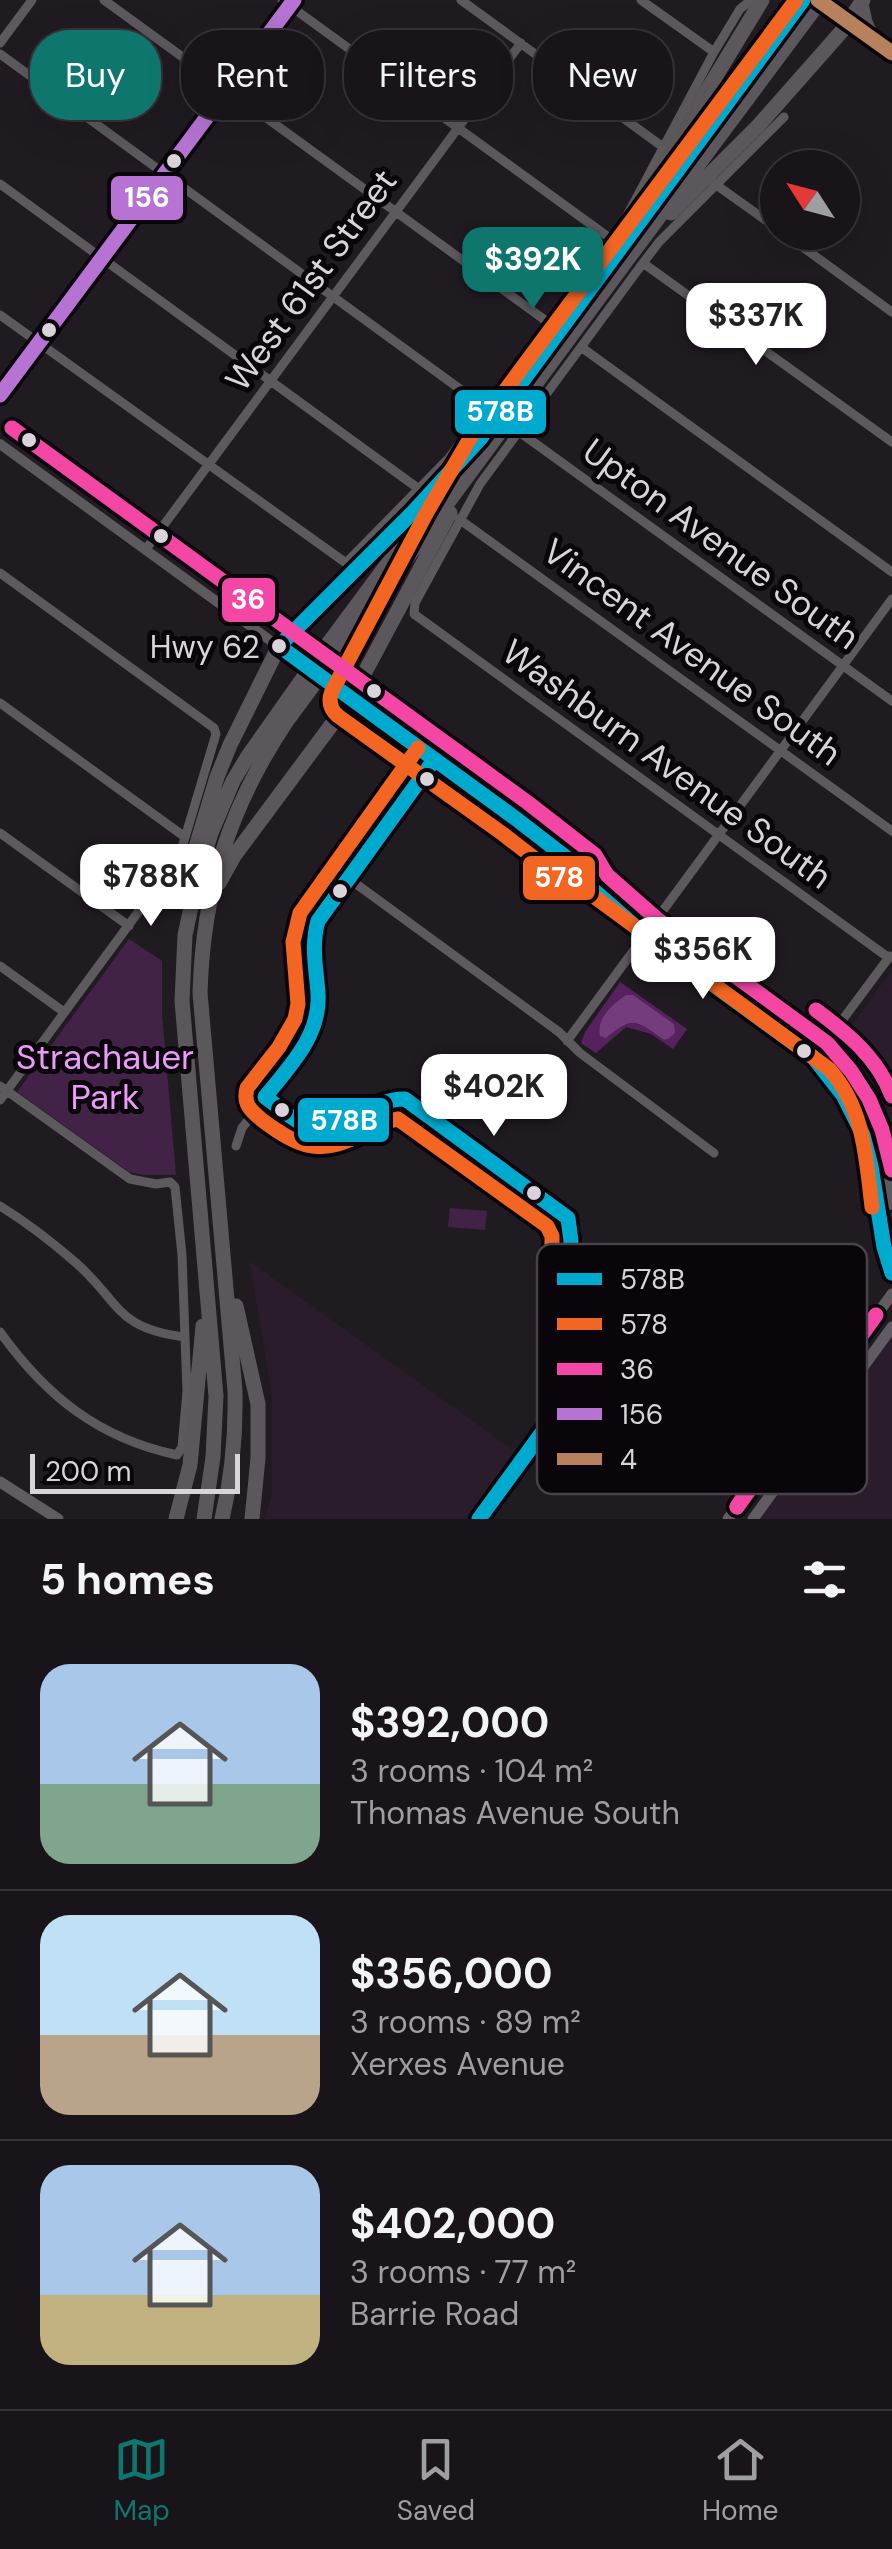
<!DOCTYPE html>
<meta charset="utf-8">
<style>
:root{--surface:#181419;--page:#252126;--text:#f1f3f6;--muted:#9f9ea2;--line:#363338;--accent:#0f766e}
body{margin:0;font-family:"DM Sans",sans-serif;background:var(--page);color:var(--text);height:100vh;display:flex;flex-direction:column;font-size:38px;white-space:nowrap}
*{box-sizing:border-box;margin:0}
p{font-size:32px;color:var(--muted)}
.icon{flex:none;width:55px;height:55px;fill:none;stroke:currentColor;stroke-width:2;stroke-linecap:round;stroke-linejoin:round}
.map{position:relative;height:1519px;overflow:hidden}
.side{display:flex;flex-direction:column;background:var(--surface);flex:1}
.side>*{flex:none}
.guide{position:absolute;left:30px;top:30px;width:832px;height:90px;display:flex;gap:20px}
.needle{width:65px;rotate:306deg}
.controls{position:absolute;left:760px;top:150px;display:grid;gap:20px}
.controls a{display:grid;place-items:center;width:100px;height:100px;border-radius:50%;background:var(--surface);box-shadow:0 10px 40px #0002,0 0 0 2px var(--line);font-size:50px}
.scale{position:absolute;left:30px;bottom:25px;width:210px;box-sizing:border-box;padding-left:10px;border:5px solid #dad3db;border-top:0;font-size:28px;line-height:35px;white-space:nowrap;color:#dad3db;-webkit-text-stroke:8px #09050a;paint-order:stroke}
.price{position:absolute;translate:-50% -85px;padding:0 22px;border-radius:20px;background:#fff;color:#222;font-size:32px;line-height:65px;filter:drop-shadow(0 2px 5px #0008)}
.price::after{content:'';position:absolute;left:50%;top:60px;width:30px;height:22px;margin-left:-15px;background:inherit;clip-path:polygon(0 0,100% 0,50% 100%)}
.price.current{background:var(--accent);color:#fff}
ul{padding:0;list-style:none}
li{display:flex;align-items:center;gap:30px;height:250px;padding:0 40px}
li+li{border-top:2px solid var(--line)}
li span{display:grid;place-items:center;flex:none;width:280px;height:200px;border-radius:30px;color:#555}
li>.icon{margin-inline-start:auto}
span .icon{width:120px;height:120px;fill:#fffc;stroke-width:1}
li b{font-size:42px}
h2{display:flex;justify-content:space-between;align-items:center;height:120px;padding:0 40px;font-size:42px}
.pill{padding:0 35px;border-radius:40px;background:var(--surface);box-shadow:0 10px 40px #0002,0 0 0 2px var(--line);font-size:35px;line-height:90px}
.pill.current{background:var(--accent);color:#fff}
.menu{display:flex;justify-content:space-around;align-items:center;height:140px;border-top:2px solid var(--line);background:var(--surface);font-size:28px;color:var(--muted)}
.menu a{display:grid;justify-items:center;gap:5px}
.menu .current{color:var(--accent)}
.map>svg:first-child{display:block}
.built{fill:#2a1c2b}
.green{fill:#432248}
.forest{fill:#56215e;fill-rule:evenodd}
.water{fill:#743c7d}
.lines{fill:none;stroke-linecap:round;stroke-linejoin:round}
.minor{stroke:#5c5a5d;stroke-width:9}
.tertiary{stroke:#5c5a5d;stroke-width:10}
.secondary{stroke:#615c61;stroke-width:11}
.motorway{stroke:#5c575c;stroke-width:15}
.tertiary-bridge{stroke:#5c5a5d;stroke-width:10}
.secondary-bridge{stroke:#615c61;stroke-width:11}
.bus-1-casing{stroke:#09050a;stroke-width:22}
.bus-2-casing{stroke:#09050a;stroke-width:22}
.bus-3-casing{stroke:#09050a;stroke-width:22}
.bus-4-casing{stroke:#09050a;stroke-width:22}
.bus-5-casing{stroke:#09050a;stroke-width:22}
.bus-1{stroke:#00a9ce;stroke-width:15}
.bus-2{stroke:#f26522;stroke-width:15}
.bus-3{stroke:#f346a5;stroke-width:15}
.bus-4{stroke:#b673d3;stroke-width:15}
.bus-5{stroke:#b6815c;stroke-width:15}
.bus-dot{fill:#dad3db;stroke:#09050a;stroke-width:4}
.labels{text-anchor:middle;stroke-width:10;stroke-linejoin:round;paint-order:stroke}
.bus-label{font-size:32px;fill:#dad3db;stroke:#09050a;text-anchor:end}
.street-label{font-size:35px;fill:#dad3db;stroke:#09050a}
.park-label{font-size:35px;fill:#ed9afb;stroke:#09050a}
.key{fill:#09050a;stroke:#484349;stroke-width:2.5}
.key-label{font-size:28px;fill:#dad3db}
.line-badge{stroke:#09050a;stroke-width:4}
.badge-label{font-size:28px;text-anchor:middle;font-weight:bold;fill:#fff}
</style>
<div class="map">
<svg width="892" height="1519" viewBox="0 0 892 1519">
<rect width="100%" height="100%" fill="#201b21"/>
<path class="built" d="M 892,970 L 892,1123 L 887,1099 L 853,1052 L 841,1040 Z
M 249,1261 L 516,1452 L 468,1519 L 265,1519 L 272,1494 L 272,1393 Z
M 892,1336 L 892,1519 L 760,1519 Z"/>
<path class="green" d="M 659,933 L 769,1005 L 816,1041 L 816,1043 L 810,1044 C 760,1008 703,978 656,936 Z
M 129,939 L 162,961 L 162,1014 L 176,1175 L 144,1175 L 129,1172 L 17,1092 Z
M 830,1053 C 846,1061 856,1077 866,1092 C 850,1087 836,1070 827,1056 Z
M 857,1098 L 870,1100 L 878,1127 L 887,1195 L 883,1196 L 869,1137 L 854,1102 Z
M 450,1208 L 487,1211 L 485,1230 L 448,1227 Z"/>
<path class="forest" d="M 620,982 L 687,1029 L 673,1049 L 651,1034 L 626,1027 L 596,1053 L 581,1043 L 585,1032 ZM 633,996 L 674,1024 L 668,1039 L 664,1040 C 636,1021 634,1015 606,1038 Z"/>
<path class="water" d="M 626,995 L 633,995 L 674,1024 L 675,1033 L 668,1039 L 664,1040 C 636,1021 634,1015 606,1038 L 600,1036 C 596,1018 613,1004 626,995 Z"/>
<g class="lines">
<path class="minor" d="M 104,0 L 549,323
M 282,0 L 611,239
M 461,0 L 663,147
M 641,0 L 714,52
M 0,43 L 32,0
M 0,54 L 486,408
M 784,117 L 659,242 L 643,263 L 480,484 L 415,603 L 414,614 L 889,958
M 0,184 L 419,489
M 715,184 L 778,229
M 782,232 L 892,312
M 643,263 L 892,442
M 0,315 L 346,563 L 449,458 L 611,239 L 623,223 L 714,52 L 740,9 L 751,0
M 581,347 L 892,572
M 518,431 L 892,701
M 459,519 L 892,831
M 146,549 L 521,43
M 0,573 L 214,728 L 216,734 L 181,851 L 172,866 L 0,1100
M 0,703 L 185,837
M 0,833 L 129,926
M 348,878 L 559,1032 L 580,1053 L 714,1153
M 0,966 L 64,1012
M 567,1041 L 892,599
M 814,1058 L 890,956
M 0,1086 L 130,1179 L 156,1184 L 170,1182 L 175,1187 L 182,1255 L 187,1392 L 182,1447 L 177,1455 C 98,1438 46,1396 0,1332
M 265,1097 C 277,1105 300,1125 312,1127 C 347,1132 377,1085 410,1102 L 568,1218 C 580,1249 553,1294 575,1319 L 771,1461
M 236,1146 L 242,1128 C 261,1102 313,1043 318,1016 C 323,984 305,952 318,921 L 434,760
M 0,1206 C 26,1222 52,1242 75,1262 C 121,1302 114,1328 185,1337
M 479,1519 L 608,1342"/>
<path class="tertiary" d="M 0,395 L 294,0
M 0,444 L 282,649
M 334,688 L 515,818 L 581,869 L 602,878 L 843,1054 C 885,1095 885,1150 892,1205
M 581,870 C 604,909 646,936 682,962 C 713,984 744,1007 775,1029 C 796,1044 817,1058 833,1078 C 882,1140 864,1207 892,1273"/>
<path class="secondary" d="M 842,17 L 892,53
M 0,1482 L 58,1519
M 728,1519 L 892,1294
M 753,1519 L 892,1327"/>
<path class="motorway" d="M 861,3 L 865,22 L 873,40
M 647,199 L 700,102 L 762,0
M 671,213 L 758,126 L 842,31 L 863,0
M 196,847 L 217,777 L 230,745 L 279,646 L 426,497
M 219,883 L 234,856 L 350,700 L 450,513
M 236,1306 L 258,1404 L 258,1458 L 252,1519
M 176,1519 L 190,1465 L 203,1326
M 204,1519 L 213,1457 L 216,1396 L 182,1001 L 185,935 L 196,884 L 211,833 L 233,781 L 248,756 L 308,671 L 607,268 L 803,0
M 222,1519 C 232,1477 236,1435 235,1391 L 200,993 C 203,890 229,808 286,722 L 618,272 L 821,0"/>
<path class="tertiary-bridge" d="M 291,655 L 334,688"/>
<path class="secondary-bridge" d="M 818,0 L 834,11"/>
<g class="bus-1-casing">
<path id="bus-1" d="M 803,0 L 480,439 L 413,512 L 279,646 L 515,818 L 581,869 L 591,888 L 645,935 L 814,1058 L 843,1095 L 863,1135 L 871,1166 L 884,1247 L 892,1273
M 434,760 L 318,921 C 311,946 316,967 318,993 C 321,1035 290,1066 265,1097 C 278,1106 291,1119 305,1125 C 336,1137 369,1098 405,1099 L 568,1218 L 571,1241 L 567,1305 C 574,1323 592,1332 608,1342 L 479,1519"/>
</g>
<g class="bus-2-casing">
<path id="bus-2" d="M 796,0 L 472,435 L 427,512 L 332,691 C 328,701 330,709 338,716 L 503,834 L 570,886 L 592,895 L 829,1069 C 864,1108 866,1157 872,1207
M 418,748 L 300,913 L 293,942 L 298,1004 L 295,1019 L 279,1047 L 247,1088 C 243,1104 250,1110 262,1120 C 298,1147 320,1157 362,1134 C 374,1127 385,1121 398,1119 L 547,1226 L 552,1236 L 552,1246 L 547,1301 L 554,1325 L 754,1473 L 752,1483 L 737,1507"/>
</g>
<g class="bus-3-casing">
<path id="bus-3" d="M 12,428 L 527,802 L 595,855 L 607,875 L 657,919 L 827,1043 L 851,1071 L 869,1099 L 882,1130 L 892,1170
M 816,1010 C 848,1034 877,1057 892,1096
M 737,1507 L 876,1315"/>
</g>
<g class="bus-4-casing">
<path id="bus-4" d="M 0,395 L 294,0"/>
</g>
<g class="bus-5-casing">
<path id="bus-5" d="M 818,0 L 892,53"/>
</g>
<use href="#bus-1" class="bus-1"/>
<use href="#bus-2" class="bus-2"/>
<use href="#bus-3" class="bus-3"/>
<use href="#bus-4" class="bus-4"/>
<use href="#bus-5" class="bus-5"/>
</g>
<g class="bus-dot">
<circle cx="174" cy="161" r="9"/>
<circle cx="49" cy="330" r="9"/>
<circle cx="29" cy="440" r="9"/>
<circle cx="161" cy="536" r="9"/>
<circle cx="279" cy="646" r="9"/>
<circle cx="374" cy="691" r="9"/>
<circle cx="427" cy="779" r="9"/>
<circle cx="340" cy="891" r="9"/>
<circle cx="804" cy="1051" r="9"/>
<circle cx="282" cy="1110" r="9"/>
<circle cx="534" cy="1193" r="9"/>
</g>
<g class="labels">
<g class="bus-label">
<text x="260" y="658">Hwy 62</text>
</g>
<g class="street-label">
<text transform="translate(311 280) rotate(-54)" y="12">West 61st Street</text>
<text transform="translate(721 544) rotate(36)" y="12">Upton Avenue South</text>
<text transform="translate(692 652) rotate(36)" y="12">Vincent Avenue South</text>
<text transform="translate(667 764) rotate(36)" y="12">Washburn Avenue South</text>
</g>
<g class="park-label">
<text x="105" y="1069">Strachauer<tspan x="105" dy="40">Park</tspan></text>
</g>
</g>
<rect x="537" y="1244" width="330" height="250" rx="15" class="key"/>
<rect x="557" y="1273" width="45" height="12" fill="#00a9ce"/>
<rect x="557" y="1318" width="45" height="12" fill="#f26522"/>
<rect x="557" y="1363" width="45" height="12" fill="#f346a5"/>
<rect x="557" y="1408" width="45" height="12" fill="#b673d3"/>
<rect x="557" y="1453" width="45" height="12" fill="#b6815c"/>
<g class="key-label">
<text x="620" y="1289">578B</text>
<text x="620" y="1334">578</text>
<text x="620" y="1379">36</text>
<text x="620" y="1424">156</text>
<text x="620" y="1469">4</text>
</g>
<g class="line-badge">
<rect x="109" y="174" width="76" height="48" rx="10" fill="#b673d3"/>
<rect x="453" y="388" width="95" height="48" rx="10" fill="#00a9ce"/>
<rect x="220" y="576" width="57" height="48" rx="10" fill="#f346a5"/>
<rect x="521" y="854" width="76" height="48" rx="10" fill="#f26522"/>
<rect x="296" y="1096" width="95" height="48" rx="10" fill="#00a9ce"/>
</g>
<g class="badge-label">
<text x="147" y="207">156</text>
<text x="500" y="421">578B</text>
<text x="248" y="609">36</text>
<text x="559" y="887">578</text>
<text x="344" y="1130">578B</text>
</g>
</svg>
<div class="controls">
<a><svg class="needle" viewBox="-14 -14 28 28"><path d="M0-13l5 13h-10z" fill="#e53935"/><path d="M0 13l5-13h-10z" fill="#9f9ea2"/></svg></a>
</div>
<div class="scale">200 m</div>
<b class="price current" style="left:533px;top:312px">$392K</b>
<b class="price" style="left:756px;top:368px">$337K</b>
<b class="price" style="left:151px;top:929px">$788K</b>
<b class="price" style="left:703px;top:1002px">$356K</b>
<b class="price" style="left:494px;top:1139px">$402K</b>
<div class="guide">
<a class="pill current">Buy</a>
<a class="pill">Rent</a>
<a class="pill">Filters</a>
<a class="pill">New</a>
</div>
</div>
<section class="side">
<h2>5 homes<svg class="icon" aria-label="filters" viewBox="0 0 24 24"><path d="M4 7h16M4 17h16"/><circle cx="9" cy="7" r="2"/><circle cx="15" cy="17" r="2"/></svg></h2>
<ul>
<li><span style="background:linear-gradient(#a9c7e8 60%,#7fa58c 0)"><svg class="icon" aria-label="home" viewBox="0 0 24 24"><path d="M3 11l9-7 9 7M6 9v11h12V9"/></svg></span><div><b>$392,000</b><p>3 rooms · 104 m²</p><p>Thomas Avenue South</p></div></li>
<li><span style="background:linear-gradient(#bfe0f5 60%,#b9a48a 0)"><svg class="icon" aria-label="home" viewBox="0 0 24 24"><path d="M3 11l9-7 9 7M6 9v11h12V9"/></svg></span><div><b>$356,000</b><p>3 rooms · 89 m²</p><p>Xerxes Avenue</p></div></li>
<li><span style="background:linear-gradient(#a9c7e8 65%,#c2b280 0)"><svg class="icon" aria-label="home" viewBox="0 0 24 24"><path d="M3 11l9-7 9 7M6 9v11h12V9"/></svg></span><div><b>$402,000</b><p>3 rooms · 77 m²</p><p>Barrie Road</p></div></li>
</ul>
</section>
<nav class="menu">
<a class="current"><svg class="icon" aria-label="map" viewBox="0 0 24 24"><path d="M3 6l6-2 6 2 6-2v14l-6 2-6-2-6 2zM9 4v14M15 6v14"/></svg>Map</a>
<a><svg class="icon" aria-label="saved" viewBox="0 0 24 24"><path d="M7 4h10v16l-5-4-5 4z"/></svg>Saved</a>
<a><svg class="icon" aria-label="home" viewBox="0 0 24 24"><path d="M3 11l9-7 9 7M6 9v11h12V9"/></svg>Home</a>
</nav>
